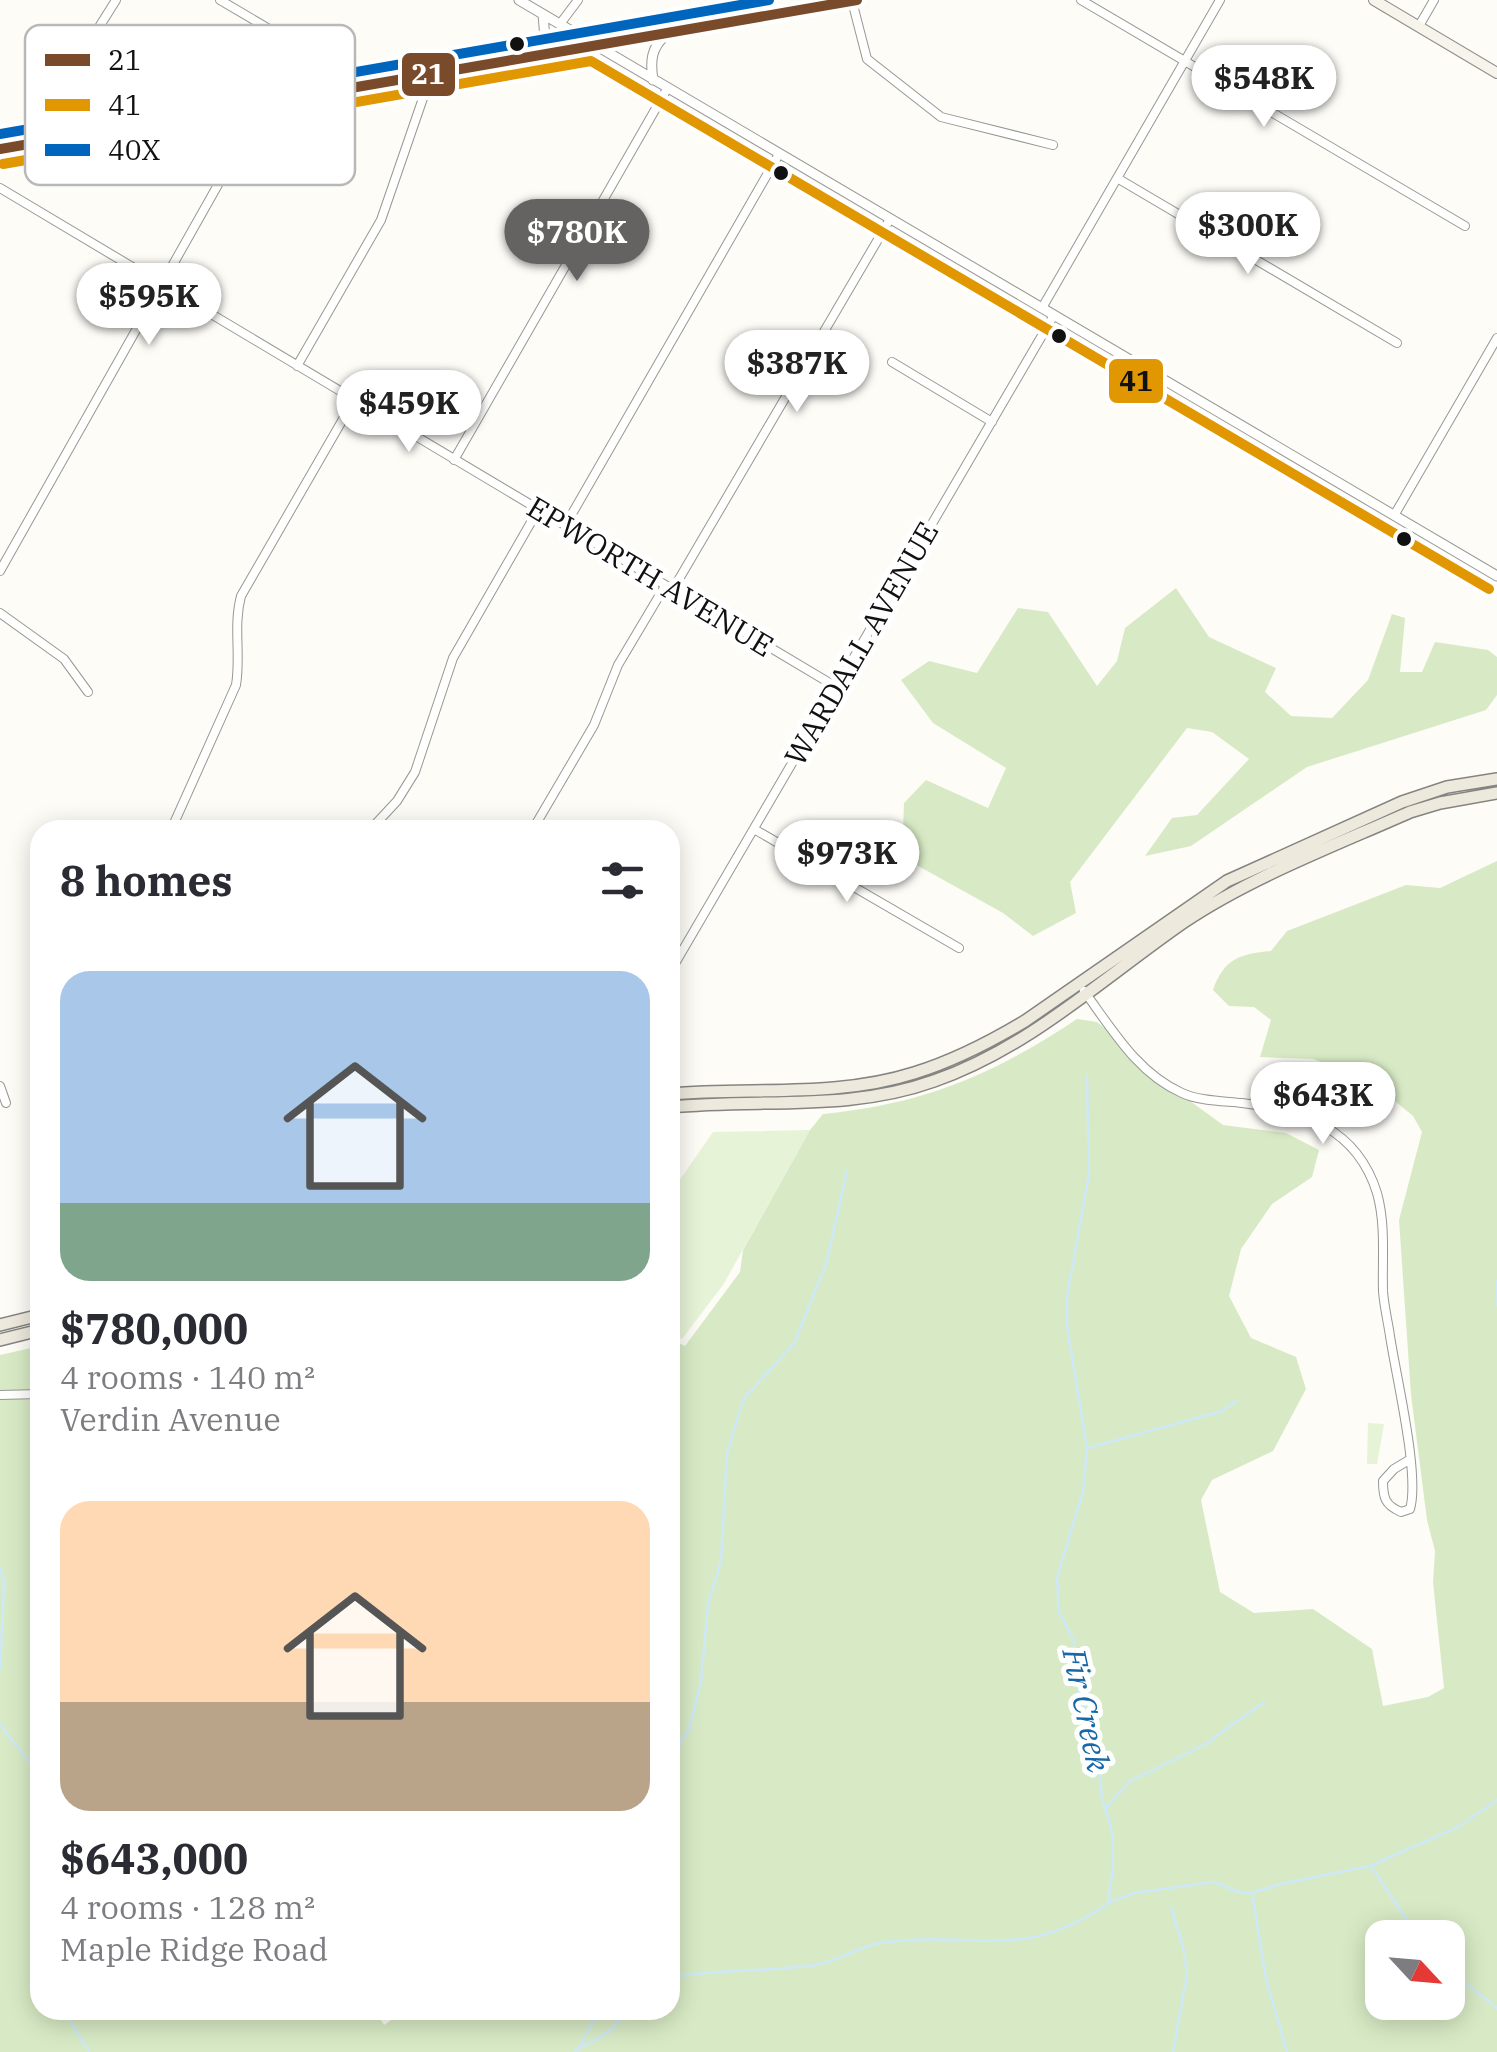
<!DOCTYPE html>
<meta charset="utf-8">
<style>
:root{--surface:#fff;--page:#f7f7f7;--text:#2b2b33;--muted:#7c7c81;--accent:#646362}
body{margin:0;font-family:"IBM Plex Serif",serif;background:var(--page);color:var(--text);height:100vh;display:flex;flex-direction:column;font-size:38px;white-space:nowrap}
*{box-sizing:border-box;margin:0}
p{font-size:32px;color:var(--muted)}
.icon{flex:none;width:55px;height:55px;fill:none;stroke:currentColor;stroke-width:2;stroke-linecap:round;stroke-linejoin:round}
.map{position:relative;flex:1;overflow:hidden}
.drawer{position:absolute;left:30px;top:820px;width:650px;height:1200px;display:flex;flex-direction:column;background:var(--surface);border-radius:30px;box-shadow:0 5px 25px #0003}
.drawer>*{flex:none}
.needle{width:65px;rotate:116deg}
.fabs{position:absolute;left:1365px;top:1920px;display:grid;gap:20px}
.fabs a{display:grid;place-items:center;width:100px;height:100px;border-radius:20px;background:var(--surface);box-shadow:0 5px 25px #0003;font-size:50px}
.price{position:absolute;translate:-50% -85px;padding:0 22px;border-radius:35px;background:#fff;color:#222;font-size:32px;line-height:65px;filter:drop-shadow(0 2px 5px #0008)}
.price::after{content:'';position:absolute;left:50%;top:60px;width:30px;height:22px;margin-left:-15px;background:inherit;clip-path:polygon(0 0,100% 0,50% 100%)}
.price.selected{background:var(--accent);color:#fff}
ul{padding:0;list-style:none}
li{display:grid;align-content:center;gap:20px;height:530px;padding:0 30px}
li span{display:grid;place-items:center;height:310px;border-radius:30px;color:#555}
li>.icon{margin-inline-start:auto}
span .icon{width:180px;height:180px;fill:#fffc;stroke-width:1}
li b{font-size:42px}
h2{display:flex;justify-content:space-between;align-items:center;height:120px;padding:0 30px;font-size:42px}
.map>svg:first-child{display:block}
.green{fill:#e7f3d7}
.forest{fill:#d8eac5;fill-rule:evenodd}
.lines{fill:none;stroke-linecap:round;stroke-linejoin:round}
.stream{stroke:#cde8f7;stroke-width:2.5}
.minor-casing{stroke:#979795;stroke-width:10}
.tertiary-casing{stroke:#979795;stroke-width:11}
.secondary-casing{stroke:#8e8d8b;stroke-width:12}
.primary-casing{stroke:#858482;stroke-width:14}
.minor{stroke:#fffffe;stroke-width:8}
.tertiary{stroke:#fffffe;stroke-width:9}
.secondary{stroke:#f6f4eb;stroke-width:10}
.primary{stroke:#ede9dc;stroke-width:11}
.bus-1-casing{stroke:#fff;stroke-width:18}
.bus-2-casing{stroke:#fff;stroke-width:18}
.bus-3-casing{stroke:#fff;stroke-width:18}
.bus-1{stroke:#7a4b2a;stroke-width:10}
.bus-2{stroke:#e09702;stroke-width:10}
.bus-3{stroke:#0065bd;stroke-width:10}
.bus-dot{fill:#111;stroke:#fff;stroke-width:4}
.labels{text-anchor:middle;stroke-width:10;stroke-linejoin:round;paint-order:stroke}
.street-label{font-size:30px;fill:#111;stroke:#fff}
.water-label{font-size:32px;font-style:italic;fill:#1768a6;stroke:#fff}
.key{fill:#fff;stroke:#b8b8b8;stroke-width:2.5}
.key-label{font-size:28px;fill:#111}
.line-badge{stroke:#fff;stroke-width:4}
.badge-label{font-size:28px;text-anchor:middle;font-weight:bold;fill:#fff}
.pale-badge-label{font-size:28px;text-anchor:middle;font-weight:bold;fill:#111}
</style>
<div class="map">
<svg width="1497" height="2052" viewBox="0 0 1497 2052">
<rect width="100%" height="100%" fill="#fdfcf7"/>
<path class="green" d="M 810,1130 L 723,1285 L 682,1339 L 670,1332 L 670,1194 L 713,1132 Z
M 1368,1423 L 1384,1424 L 1377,1464 L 1367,1464 Z"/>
<path class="forest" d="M 1176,588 L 1209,637 L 1276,668 L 1265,692 L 1291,716 L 1332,718 L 1368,680 L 1392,614 L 1405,618 L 1400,672 L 1422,672 L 1435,642 L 1488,650 L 1497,657 L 1497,695 L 1486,710 L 1307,767 L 1191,846 L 1145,856 L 1172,818 L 1197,815 L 1249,759 L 1212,732 L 1187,728 L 1070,882 L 1076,913 L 1033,936 L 1003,913 L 902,857 L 904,803 L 926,780 L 988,808 L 1006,768 L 933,723 L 901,680 L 929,661 L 977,673 L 1018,608 L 1048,612 L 1097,686 L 1117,661 L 1125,628 Z
M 1497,861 L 1497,2052 L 0,2052 L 0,1355 L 40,1346 L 40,2010 L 383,2010 L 381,2020 L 384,2025 L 390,2021 L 396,2010 L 670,2010 L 670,1339 L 685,1346 L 740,1272 L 743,1250 L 810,1130 L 823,1114 C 924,1104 993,1075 1077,1019 L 1097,1022 L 1120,1040 L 1142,1066 L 1223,1125 L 1286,1133 L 1319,1150 L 1312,1177 L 1272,1204 L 1241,1249 L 1229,1296 L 1251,1338 L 1296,1357 L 1306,1389 L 1273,1451 L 1212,1480 L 1201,1500 L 1220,1592 L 1254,1613 L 1313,1609 L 1372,1649 L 1383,1706 L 1428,1697 L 1444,1688 L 1433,1582 L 1435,1551 L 1427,1520 L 1411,1395 L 1399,1220 L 1422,1132 L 1413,1116 L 1367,1078 L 1313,1059 L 1260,1057 L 1271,1020 L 1254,1007 L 1229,1006 L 1213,990 C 1224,959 1239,954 1271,951 L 1287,931 L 1406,885 L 1440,888 ZM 1382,1938 L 1448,1938 L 1448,2002 L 1382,2002 Z"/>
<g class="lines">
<path class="stream" d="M 1497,1281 L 1497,1305
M 1088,1448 L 1222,1411 L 1237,1401
M 0,1568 L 4,1583 L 0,1669
M 0,1725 L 40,1775
M 670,1760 L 689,1729 L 701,1681 L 708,1605 L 721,1560 L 727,1453 L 744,1398 L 794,1344 L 827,1261 L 847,1170
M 1106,1808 L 1130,1781 L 1204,1745 L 1264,1702
M 1372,1868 L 1419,1938
M 1252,1893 L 1266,1979 L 1287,2052
M 1109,1902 L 1134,1893 L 1214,1882 L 1241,1893 L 1252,1893 L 1280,1884 L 1370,1866 L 1460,1826 L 1497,1800
M 1171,1908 L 1183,1946 L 1187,1974 L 1173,2052
M 1448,1969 L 1497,2008
M 670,1977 C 718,1969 767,1972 815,1965 C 838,1961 858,1947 880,1943 C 968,1929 1025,1964 1108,1903 L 1113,1865 L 1112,1830 L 1103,1802 L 1093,1732 L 1077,1684 L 1074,1641 L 1059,1612 L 1057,1578 L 1083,1491 L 1087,1448 L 1067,1326 L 1067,1297 L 1089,1174 L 1087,1076
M 64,2010 L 89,2052
M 579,2048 L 599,2010
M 574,2052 C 595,2038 615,2035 625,2010"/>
<g class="minor-casing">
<path id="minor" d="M 220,0 L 366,86
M 1081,0 L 1465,226
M 852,1 L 867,59 L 941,117 L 1053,145
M 560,24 L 578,0
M 1419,26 L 1434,0
M 25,145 L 116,0
M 1117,178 L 1397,343
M 0,188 L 838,688
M 1042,308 L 1220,0
M 892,362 L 992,422
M 297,366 L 381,220 L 431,75
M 454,460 L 667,89
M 1395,514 L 1497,338
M 565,526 L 779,154
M 0,571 L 263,105
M 672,591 L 890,219
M 0,613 L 64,659 L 88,692
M 533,829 L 594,725 L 618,665 L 665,586
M 754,829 L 959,948
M 171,830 L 236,685 C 241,655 233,626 241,596 L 354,400
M 370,830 L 397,801 L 415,772 L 453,658 L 538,510
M 670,972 L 1054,315
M 1084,991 C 1112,1029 1137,1073 1182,1093 C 1199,1101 1223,1101 1242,1103 C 1302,1110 1357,1128 1377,1193 C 1386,1225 1382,1259 1383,1291 C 1384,1306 1388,1322 1390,1336 C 1396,1376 1420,1475 1410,1509 L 1401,1512 C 1385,1505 1383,1498 1383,1481 L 1394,1469 L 1409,1460
M 0,1086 L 6,1103
M 0,1395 L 40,1394"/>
</g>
<g class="tertiary-casing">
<path id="tertiary" d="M 519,0 L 1497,576
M 529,58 L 545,39 L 543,14
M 653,80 C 650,61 651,47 667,34"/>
</g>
<g class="secondary-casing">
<path id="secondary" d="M 1374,0 L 1497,73
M 0,149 L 857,0"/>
</g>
<g class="primary-casing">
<path id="primary" d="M 670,1094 C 750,1087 836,1098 914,1073 C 953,1061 990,1042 1025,1021 L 1227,881 L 1402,802 L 1447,787 L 1497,779
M 670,1107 C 759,1098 848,1112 934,1081 C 1029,1048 1103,978 1184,922 C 1251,877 1336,845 1410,812 L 1440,803 L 1497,793
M 0,1325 L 40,1315
M 0,1340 L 40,1330"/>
</g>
<use href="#minor" class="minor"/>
<use href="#tertiary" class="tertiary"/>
<use href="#secondary" class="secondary"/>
<use href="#primary" class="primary"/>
<g class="bus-1-casing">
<path id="bus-1" d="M 0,149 L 857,0"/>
</g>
<g class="bus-2-casing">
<path id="bus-2" d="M 3,164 L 591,61 L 1489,589"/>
</g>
<g class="bus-3-casing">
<path id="bus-3" d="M 0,134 L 769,0"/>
</g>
<use href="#bus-1" class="bus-1"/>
<use href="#bus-2" class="bus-2"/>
<use href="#bus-3" class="bus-3"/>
</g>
<g class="bus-dot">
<circle cx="517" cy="44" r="9"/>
<circle cx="781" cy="173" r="9"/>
<circle cx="1059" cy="336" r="9"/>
<circle cx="1404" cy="539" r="9"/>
</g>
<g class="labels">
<g class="street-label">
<text transform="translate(650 577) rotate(31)" y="10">EPWORTH AVENUE</text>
<text transform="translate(862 644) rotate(-60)" y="10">WARDALL AVENUE</text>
</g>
<g class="water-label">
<text transform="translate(1086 1710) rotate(78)" y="11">Fir Creek</text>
</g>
</g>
<rect x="25" y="25" width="330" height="160" rx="15" class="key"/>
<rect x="45" y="54" width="45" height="12" fill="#7a4b2a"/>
<rect x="45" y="99" width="45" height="12" fill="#e09702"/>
<rect x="45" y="144" width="45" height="12" fill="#0065bd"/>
<g class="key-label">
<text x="108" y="70">21</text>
<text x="108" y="115">41</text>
<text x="108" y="160">40X</text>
</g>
<g class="line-badge">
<rect x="400" y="51" width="57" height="47" rx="10" fill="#7a4b2a"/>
<rect x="1107" y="357" width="58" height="48" rx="10" fill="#e09702"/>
</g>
<g class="badge-label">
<text x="428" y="84">21</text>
</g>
<g class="pale-badge-label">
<text x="1136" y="391">41</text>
</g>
</svg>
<div class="fabs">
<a><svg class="needle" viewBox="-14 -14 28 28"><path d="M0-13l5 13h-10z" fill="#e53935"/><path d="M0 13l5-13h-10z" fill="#7c7c81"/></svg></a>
</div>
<b class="price" style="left:1264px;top:130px">$548K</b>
<b class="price" style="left:1248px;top:277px">$300K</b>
<b class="price selected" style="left:577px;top:284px">$780K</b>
<b class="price" style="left:149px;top:348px">$595K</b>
<b class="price" style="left:797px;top:415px">$387K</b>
<b class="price" style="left:409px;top:455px">$459K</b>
<b class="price" style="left:847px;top:905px">$973K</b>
<b class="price" style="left:1323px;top:1147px">$643K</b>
<section class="drawer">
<h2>8 homes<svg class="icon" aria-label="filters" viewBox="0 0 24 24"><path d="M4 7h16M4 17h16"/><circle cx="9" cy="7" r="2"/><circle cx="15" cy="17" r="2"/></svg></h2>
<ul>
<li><span style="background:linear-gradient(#a9c7e8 75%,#7fa58c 0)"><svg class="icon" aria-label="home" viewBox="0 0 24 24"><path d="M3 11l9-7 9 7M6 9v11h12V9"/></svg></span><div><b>$780,000</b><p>4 rooms · 140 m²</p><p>Verdin Avenue</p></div></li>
<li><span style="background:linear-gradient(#ffd9b3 65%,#b9a48a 0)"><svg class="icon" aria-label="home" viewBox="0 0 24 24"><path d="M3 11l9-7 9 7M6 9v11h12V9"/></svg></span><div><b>$643,000</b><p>4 rooms · 128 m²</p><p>Maple Ridge Road</p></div></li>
</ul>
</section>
</div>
